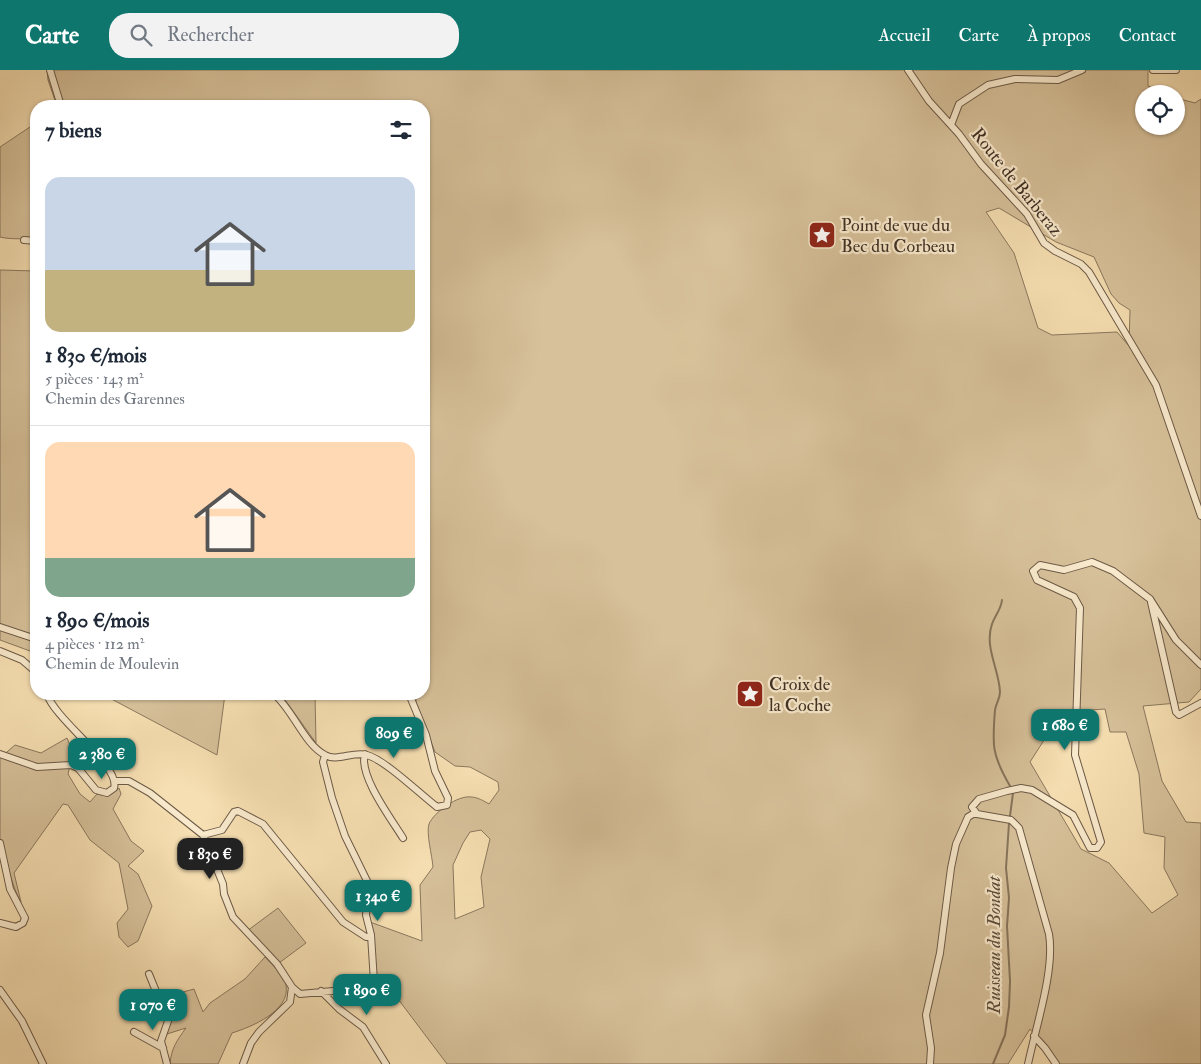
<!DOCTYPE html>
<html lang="fr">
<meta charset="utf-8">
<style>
:root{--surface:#fff;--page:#f2f2f3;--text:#1f2937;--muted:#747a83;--line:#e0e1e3;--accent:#0f766e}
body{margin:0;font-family:"IM FELL Double Pica",serif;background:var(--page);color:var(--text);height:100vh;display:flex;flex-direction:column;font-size:19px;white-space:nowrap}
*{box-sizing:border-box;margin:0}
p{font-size:16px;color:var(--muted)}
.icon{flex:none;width:28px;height:28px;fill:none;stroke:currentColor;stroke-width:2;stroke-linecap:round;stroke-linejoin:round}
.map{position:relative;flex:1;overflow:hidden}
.panel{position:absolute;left:30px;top:30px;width:400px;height:600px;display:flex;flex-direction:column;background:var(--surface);border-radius:20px;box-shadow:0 1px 4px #0004}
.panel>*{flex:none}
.tools{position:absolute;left:1135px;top:15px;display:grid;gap:10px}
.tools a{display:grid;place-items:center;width:50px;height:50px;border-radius:50%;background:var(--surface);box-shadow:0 1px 4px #0004;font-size:25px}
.price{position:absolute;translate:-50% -42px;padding:0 11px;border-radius:10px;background:var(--accent);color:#fff;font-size:16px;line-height:32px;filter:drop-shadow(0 1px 2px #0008)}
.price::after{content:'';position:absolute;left:50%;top:30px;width:15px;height:11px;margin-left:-8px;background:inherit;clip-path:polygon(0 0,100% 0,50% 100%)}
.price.current{background:#222;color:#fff}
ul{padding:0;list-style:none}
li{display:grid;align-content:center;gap:10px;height:265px;padding:0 15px}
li+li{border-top:1px solid var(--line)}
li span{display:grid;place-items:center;height:155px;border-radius:15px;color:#555}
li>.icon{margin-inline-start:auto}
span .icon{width:90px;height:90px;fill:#fffc;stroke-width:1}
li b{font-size:21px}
h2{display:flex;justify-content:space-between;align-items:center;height:60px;padding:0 15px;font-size:21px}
header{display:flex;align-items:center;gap:30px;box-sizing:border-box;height:70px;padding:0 25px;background:var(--accent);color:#fff}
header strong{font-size:24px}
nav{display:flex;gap:28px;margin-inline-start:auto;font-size:18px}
.search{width:350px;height:45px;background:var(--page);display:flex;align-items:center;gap:12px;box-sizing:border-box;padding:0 18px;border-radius:20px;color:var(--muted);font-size:19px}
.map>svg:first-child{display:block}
.green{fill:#d7c19a;stroke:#8a785e;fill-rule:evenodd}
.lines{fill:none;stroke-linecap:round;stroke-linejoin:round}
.stream{stroke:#87745b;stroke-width:2}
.minor-casing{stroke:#6c5a47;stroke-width:8}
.minor{stroke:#f9eacd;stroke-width:6}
.labels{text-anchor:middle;stroke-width:4.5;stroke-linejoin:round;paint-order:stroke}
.street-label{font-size:18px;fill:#3e2e23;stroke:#f9eacd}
.poi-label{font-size:18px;fill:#3e2e23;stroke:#f9eacd;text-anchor:start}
.water-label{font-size:19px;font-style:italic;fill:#5c4b3a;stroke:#f9eacd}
</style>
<header>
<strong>Carte</strong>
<div class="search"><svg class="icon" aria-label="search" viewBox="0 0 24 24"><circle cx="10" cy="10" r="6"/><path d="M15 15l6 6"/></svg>Rechercher</div>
<nav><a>Accueil</a><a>Carte</a><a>À propos</a><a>Contact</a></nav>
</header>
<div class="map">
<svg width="1201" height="994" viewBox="0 0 1201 994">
<rect width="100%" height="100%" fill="#f6dfb2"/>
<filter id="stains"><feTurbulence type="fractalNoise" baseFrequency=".004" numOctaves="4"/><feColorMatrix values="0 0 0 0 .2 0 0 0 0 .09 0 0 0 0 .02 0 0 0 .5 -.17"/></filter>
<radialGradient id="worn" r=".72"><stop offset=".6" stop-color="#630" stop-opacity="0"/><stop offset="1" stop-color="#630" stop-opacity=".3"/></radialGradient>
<path class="green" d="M 47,0 L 1148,0 L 1148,16 L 1168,24 L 1144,24 L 1144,56 L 1176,56 L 1176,28 L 1195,33 L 1201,29 L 1201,619 L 1189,632 L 1143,636 L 1162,711 L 1186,752 L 1201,753 L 1201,994 L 1059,994 L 1030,959 L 1008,994 L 447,994 L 392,921 L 376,905 L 370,852 L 422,871 L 420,815 L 433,797 C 432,785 426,763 429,754 C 434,742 458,725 471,727 C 477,727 484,731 489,734 L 499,720 L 498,712 L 470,697 L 455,696 L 435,682 L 416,632 L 416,624 L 424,624 L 424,36 L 57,36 L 48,10 ZM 999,138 L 1056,172 L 1094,187 L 1111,224 L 1119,233 L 1130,240 L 1129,276 L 1117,262 L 1052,265 L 1038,258 L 1014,183 L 986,142 ZM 1105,639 L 1110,662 L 1126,662 L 1139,704 L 1144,763 L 1165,767 L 1164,798 L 1178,825 L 1152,843 L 1109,793 L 1081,779 L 1030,692 L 1062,642 ZM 481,760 L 490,769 L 481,807 L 484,837 L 455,849 L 453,795 L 463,773 L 470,762 Z
M 36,53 L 36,169 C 23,168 13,170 0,167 L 0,77 Z
M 0,200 L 36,201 L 36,569 L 30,581 L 0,570 Z
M 102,624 L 225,624 L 217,685 Z
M 283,624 L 315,624 L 316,673 L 283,627 Z
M 67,668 L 73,683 L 68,704 L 80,724 L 90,732 L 97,724 C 107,727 112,725 119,718 L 121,724 L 113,739 L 131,771 L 144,781 L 128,796 L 138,804 L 152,836 L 138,871 L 128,877 L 119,867 L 117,853 L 128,839 L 119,793 L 90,770 L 68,735 L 63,734 L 14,803 L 21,832 C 11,815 12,802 0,786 L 0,688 L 15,675 L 41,683 Z
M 278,838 L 306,873 L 279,893 L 247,861 Z
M 265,887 C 272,895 284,904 286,915 C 291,941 251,957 232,963 L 218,994 L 170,994 C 171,979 177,970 186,958 L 167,964 L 170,950 L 161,928 L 194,919 L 203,942 L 210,933 L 245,909 Z"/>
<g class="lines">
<path class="stream" d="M 1002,530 C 1001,540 995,545 992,554 C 984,577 999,599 1000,622 C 1000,629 996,633 995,640 C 992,676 992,685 1010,716
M 1010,746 L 1013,723
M 993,994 L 1005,965 L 1009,937 L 1010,911 L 1007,856 L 1009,828 L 1006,798 L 1009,753"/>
<g class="minor-casing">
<path id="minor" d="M 50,0 L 61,36
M 908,0 L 929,31 L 959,64 L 981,94 L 1027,144 L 1044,173 L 1055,181 L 1081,194 L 1089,202 L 1156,315 L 1201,446
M 1153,0 L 1176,0
M 951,55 L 959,34 L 988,15 L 1015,9 L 1058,10 L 1082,0
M 24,170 L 36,171
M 1151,532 L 1176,642 L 1179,645 L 1201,633
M 0,557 L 36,569
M 0,581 L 22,590 L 36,602
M 274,624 C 293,640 304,674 325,685 C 337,692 353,681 367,685 C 385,690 420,724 437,737 L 447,735 L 448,728 L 435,701 L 426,665 L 409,624
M 0,684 L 37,697 L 71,695 L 78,698 L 96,720 L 107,723 L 114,718 C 121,696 55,650 47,624
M 365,684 C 358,705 392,750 403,768
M 115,711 L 129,711 L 150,723 L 203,765 L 223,814 L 224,824 L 233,847 L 277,894 L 292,917 L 300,924 L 355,919 L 374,912 L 371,865 L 366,845 L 369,815 L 345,766 L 332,728 L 323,692 L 325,685
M 203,765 L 222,760 L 234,742 L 238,741 L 263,754 L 343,852 L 366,867 L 370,867
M 0,773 L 10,819 L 25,848 L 23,853 L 16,857 L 0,853
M 149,904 L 168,951 L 161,971 L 167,994
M 0,920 L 22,951 L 43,994
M 321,921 L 339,939 L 363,957 L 386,994
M 134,962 L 163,978
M 1034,966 L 1045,978 L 1056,994
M 243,994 L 251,973 L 259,962 L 290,932 L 292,917
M 930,994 L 931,978 L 926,945 L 940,883 L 951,798 L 956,774 L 968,747 L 973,744 L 977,744
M 1028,994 C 1036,956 1055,900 1049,864 L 1019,758 L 1011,750 L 977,744 L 972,737 L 979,729 L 1007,721 L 1021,718 L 1032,720 L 1073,745 L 1090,778 L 1097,778 L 1101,772 L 1075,685 L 1080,538 L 1074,527 L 1037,510 L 1033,501 L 1040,495 L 1064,500 L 1092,492 L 1113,501 L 1150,529 L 1176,570 L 1201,595"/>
</g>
<use href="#minor" class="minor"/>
</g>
<defs>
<g id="sight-square" transform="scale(1.4375)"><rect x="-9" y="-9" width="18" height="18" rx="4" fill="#8f2418" stroke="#f9eacd"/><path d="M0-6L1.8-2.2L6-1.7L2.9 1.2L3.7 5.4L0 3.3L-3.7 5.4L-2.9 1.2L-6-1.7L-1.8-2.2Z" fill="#fff"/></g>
</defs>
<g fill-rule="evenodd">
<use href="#sight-square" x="822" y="165"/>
<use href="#sight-square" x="750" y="624"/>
</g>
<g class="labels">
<g class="street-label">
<text transform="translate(1017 112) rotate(51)" y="6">Route de Barberaz</text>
</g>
<g class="poi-label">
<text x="841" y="161">Point de vue du<tspan x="841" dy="21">Bec du Corbeau</tspan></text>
<text x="769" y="620">Croix de<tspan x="769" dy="21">la Coche</tspan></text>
</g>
<g class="water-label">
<text transform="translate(993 875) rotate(-90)" y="7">Ruisseau du Bondat</text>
</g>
</g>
<rect width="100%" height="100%" filter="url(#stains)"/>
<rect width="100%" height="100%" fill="url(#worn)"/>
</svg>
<div class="tools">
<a><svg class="icon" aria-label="locate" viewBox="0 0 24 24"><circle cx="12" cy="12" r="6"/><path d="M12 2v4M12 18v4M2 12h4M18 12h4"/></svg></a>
</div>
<b class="price" style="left:1065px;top:681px">1 680 €</b>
<b class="price" style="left:394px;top:689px">809 €</b>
<b class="price" style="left:102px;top:710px">2 380 €</b>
<b class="price current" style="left:210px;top:810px">1 830 €</b>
<b class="price" style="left:378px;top:852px">1 340 €</b>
<b class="price" style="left:367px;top:946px">1 890 €</b>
<b class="price" style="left:153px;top:961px">1 070 €</b>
<section class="panel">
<h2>7 biens<svg class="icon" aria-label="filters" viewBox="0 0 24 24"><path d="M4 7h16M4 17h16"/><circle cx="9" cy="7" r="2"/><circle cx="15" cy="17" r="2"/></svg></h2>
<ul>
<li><span style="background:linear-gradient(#c9d6e8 60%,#c2b280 0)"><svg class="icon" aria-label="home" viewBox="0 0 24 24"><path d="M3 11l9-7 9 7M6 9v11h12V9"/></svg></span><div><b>1 830 €/mois</b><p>5 pièces · 143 m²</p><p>Chemin des Garennes</p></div></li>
<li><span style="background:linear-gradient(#ffd9b3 75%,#7fa58c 0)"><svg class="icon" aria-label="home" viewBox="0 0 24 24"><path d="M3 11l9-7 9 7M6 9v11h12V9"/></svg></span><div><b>1 890 €/mois</b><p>4 pièces · 112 m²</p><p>Chemin de Moulevin</p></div></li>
</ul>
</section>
</div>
